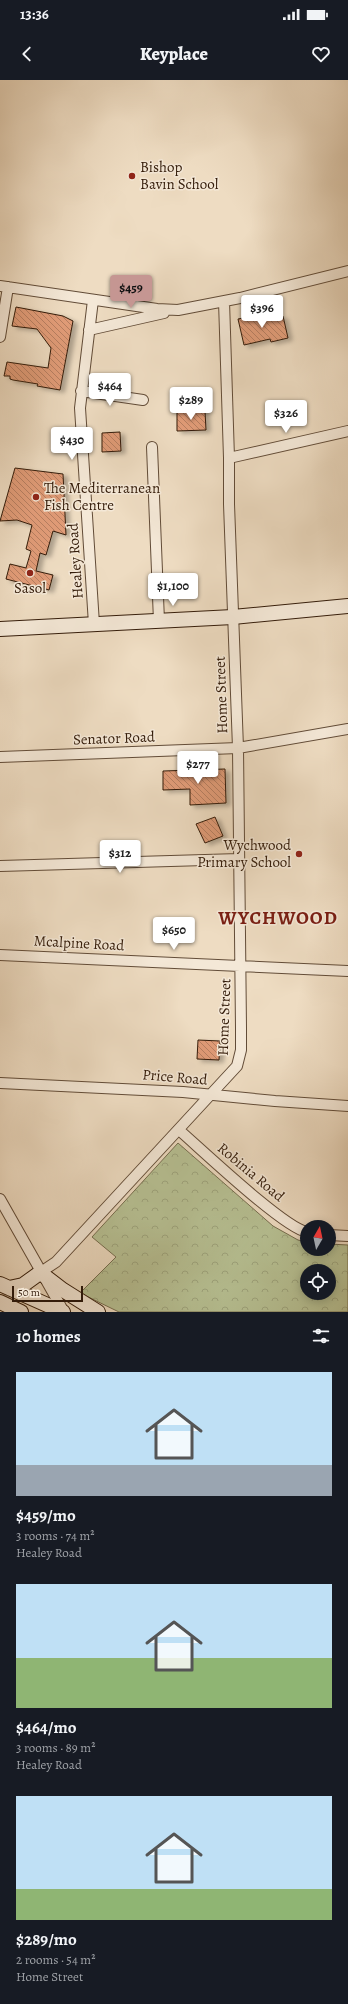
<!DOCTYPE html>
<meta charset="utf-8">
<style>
:root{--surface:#171b24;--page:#20242c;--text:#f1f3f6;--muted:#9ea1a6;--accent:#c59692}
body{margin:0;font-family:Alegreya,serif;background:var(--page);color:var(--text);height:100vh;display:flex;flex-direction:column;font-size:15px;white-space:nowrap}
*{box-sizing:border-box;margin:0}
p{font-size:13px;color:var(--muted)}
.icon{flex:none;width:22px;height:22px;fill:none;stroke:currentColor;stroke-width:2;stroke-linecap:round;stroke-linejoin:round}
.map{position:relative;height:1232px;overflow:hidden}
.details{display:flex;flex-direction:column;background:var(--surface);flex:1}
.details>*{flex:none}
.needle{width:26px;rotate:9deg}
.buttons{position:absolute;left:300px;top:1140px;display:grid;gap:8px}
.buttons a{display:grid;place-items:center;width:36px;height:36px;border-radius:50%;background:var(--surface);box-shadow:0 2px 10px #0003;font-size:20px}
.scale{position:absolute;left:12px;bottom:10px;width:71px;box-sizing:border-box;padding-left:4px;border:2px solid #341c0a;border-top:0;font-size:11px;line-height:14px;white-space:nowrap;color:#341c0a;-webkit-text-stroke:3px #f4e8d7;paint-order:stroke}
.price{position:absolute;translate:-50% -34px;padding:0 9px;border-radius:4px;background:#fff;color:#222;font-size:13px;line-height:26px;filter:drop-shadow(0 1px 2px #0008)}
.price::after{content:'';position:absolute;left:50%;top:24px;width:12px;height:9px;margin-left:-6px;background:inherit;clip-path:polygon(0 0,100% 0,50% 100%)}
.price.current{background:var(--accent);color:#111}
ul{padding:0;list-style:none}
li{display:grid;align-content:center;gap:8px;height:212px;padding:0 16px}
li span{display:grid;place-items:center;height:124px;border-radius:0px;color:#555}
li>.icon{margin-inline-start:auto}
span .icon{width:72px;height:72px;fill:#fffc;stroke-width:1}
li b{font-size:17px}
h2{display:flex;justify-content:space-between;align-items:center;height:48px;padding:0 16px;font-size:17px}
.status{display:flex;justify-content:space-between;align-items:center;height:28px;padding:0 20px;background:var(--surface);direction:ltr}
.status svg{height:11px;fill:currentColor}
header{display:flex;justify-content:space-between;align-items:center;height:52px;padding:0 16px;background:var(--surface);font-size:18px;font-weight:800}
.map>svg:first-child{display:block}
.park{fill:url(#park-crowns);stroke:#766e4f;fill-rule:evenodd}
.building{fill:url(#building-back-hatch);stroke:#341c0a;filter:url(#shadow)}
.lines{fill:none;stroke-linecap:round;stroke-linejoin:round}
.street-casing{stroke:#624c38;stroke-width:12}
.secondary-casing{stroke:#341c0a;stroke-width:16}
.street{stroke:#f4e8d7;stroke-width:10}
.secondary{stroke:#f4e8d7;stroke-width:14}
.poi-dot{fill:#8f2418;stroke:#f4e8d7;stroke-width:1.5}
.labels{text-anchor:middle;stroke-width:3;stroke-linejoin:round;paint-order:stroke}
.poi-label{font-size:15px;fill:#341c0a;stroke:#f4e8d7;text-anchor:start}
.street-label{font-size:15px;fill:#341c0a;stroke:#f4e8d7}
.district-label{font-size:19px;font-weight:bold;letter-spacing:1px;fill:#7a1f14;stroke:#f4e8d7}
</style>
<div class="status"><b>13:36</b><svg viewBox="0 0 49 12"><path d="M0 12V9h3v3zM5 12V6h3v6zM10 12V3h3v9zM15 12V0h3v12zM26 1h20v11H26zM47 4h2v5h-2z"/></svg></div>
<header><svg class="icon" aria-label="back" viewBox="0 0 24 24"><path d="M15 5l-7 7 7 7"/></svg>Keyplace<svg class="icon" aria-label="heart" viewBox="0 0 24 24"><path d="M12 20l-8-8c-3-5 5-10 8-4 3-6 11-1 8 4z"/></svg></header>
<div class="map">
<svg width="348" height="1232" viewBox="0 0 348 1232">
<defs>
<pattern id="park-crowns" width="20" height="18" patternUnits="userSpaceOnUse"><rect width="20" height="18" fill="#b7c194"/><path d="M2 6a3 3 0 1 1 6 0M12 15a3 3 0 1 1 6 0" fill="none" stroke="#9ea57e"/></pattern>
<pattern id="building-back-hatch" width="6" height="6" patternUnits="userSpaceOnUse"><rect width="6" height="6" fill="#e09b77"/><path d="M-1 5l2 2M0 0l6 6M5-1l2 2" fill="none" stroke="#b67e60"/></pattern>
<filter id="shadow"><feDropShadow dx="4.5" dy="2.5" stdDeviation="2" flood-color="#0004"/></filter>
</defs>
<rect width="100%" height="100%" fill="#eedcc2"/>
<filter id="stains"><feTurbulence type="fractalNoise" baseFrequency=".005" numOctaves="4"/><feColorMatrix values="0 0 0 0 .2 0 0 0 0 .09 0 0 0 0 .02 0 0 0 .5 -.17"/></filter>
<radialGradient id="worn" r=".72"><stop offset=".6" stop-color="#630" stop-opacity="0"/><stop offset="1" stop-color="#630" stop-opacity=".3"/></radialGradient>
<path class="park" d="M 178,1063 L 273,1146 L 298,1160 L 307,1162 L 307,1169 L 329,1169 L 329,1164 L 348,1165 L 348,1232 L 119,1232 L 80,1213 L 116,1177 L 92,1157 ZM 307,1191 L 329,1191 L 329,1213 L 307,1213 Z"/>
<path class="building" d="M 16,227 L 63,236 L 73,241 L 60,310 L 37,306 L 38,304 L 13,300 L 10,299 L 10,296 L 4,296 L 7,282 L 48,288 L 51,268 L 37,249 L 12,246 Z
M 262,234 L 264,240 L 283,236 L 288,258 L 271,262 L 270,259 L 244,265 L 238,239 Z
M 177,331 L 205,331 L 206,350 L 177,351 Z
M 120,352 L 121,371 L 102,372 L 102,353 Z
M 15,388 L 63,394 L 66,455 L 53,451 L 46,475 L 40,473 L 36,491 L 53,495 L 49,510 L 6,499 L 10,484 L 26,488 L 31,471 L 26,469 L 32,445 L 17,440 L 0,441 Z
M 225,689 L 226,723 L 190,725 L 190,709 L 163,710 L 163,691 Z
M 215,737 L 223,756 L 205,763 L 196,744 Z
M 198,960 L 220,961 L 219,980 L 197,979 Z"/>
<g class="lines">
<g class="street-casing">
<path id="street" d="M 0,206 L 157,229 L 178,230 L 240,218 L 348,191
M 93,220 L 80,328 L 94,544
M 89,250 L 164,233
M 0,257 L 8,207
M 81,311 L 143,320
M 152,367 L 159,541
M 229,378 L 348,351
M 0,677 L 238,668 L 348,649
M 0,786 L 239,779
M 0,875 L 348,891
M 0,1003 L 183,1012 L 275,1021 L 348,1026
M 179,1050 C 201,1069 284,1148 307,1152
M 0,1119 L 64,1232
M 329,1155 L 348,1156
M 41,1192 L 56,1182 L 237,986 L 241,970 L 241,948 L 238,668 L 229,424 L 229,378 L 224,221"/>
</g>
<g class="secondary-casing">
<path id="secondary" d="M 0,549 L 233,537 L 348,526
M 42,1194 L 63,1210 L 98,1232
M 0,1204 L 63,1232
M 9,1208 L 23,1205 L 41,1192
M 0,1222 L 21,1232"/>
</g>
<use href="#street" class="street"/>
<use href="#secondary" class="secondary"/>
</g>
<g class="poi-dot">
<circle cx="132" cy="96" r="4"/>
<circle cx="36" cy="417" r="4"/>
<circle cx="30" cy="493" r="4"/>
<circle cx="299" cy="774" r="4"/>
</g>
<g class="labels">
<g class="poi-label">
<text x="140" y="92">Bishop<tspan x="140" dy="17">Bavin School</tspan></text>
<text x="44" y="413">The Mediterranean<tspan x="44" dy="17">Fish Centre</tspan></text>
<text x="30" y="513" text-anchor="middle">Sasol</text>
<text x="291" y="770" text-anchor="end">Wychwood<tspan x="291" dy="17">Primary School</tspan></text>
</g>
<g class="street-label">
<text transform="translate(75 481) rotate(-94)" y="5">Healey Road</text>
<text transform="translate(221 615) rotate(-92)" y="5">Home Street</text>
<text transform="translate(114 658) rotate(-2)" y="5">Senator Road</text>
<text transform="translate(79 863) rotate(3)" y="5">Mcalpine Road</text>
<text transform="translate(224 937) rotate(-88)" y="5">Home Street</text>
<text transform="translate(175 997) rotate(5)" y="5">Price Road</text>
<text transform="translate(251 1092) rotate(40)" y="5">Robinia Road</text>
</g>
<g class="district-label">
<text x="278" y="844">WYCHWOOD</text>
</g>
</g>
<rect width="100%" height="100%" filter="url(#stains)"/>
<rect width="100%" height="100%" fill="url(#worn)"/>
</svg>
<div class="buttons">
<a><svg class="needle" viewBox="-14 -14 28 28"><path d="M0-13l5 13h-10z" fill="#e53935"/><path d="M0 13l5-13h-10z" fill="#9ea1a6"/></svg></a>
<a><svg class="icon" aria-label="locate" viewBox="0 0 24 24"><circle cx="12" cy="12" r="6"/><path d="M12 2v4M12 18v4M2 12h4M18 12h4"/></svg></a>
</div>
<div class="scale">50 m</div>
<b class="price current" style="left:131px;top:229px">$459</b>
<b class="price" style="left:262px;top:249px">$396</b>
<b class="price" style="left:110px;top:327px">$464</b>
<b class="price" style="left:191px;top:341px">$289</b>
<b class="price" style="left:286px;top:354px">$326</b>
<b class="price" style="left:72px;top:381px">$430</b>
<b class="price" style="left:173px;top:527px">$1,100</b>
<b class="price" style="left:198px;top:705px">$277</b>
<b class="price" style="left:120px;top:794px">$312</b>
<b class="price" style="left:174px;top:871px">$650</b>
</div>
<section class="details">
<h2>10 homes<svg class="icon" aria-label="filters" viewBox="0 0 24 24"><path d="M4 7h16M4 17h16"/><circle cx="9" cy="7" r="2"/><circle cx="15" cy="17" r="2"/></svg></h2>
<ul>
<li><span style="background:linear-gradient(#bfe0f5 75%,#9aa5b1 0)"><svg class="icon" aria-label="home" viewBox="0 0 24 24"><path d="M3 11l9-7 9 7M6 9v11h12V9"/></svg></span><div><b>$459/mo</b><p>3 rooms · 74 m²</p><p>Healey Road</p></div></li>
<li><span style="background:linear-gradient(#bfe0f5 60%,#8fb573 0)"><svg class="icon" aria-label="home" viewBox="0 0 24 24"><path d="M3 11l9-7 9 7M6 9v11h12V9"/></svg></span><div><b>$464/mo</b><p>3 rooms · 89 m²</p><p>Healey Road</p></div></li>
<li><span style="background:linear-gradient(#bfe0f5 75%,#8fb573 0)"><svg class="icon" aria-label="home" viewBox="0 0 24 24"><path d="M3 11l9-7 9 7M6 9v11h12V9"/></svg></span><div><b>$289/mo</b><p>2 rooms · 54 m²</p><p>Home Street</p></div></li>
</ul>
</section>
